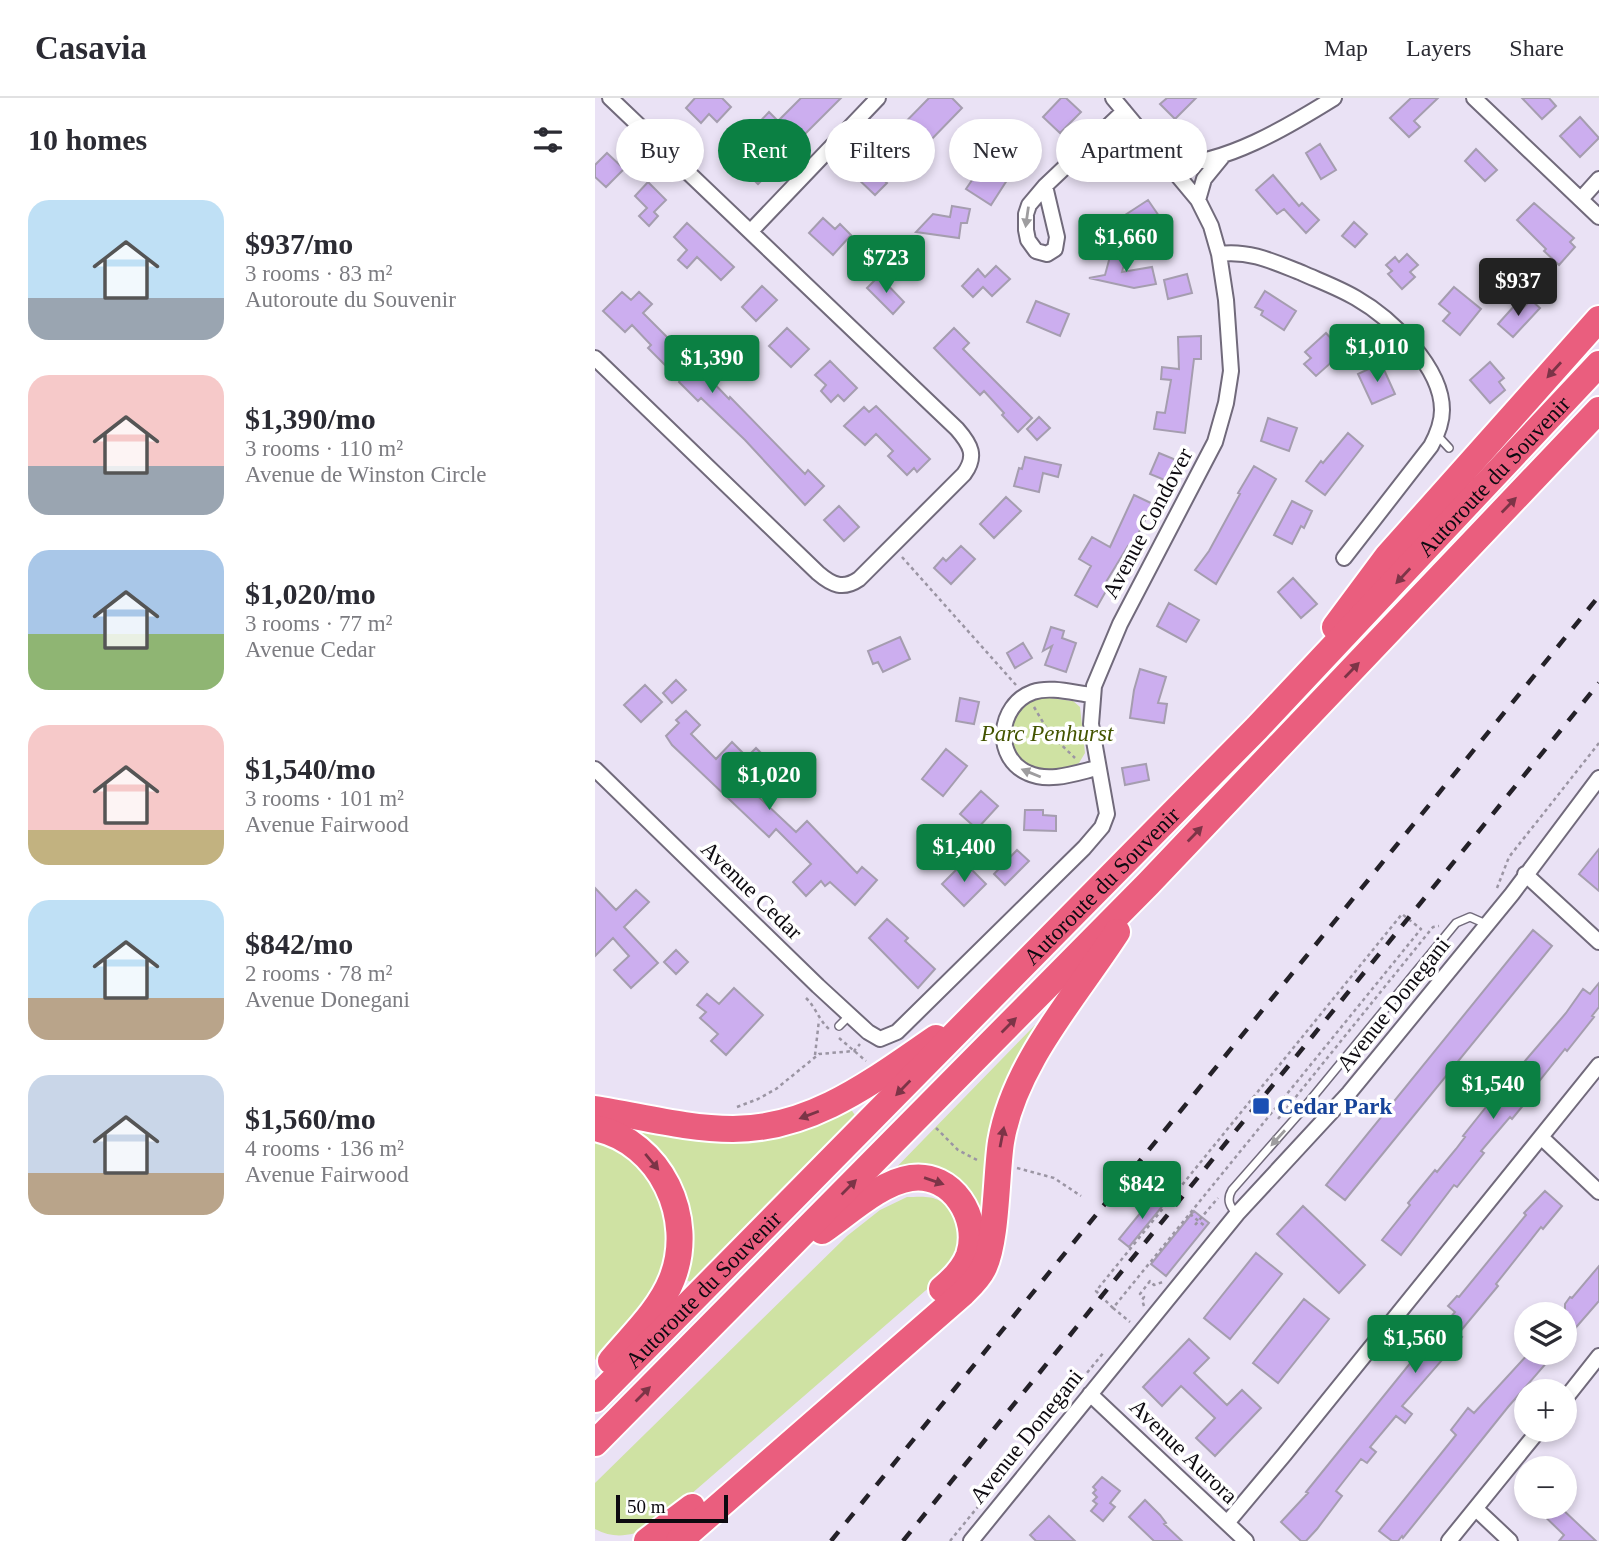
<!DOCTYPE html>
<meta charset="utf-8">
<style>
:root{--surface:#fff;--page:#f7f7f7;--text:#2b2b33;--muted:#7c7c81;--line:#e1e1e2;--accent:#0b8043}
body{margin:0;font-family:Georgia,serif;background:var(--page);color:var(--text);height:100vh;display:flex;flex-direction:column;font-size:26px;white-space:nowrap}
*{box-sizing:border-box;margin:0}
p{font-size:23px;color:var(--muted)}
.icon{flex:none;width:38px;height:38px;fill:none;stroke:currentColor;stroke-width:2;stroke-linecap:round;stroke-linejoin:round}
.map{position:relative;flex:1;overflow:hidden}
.details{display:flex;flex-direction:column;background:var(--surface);width:595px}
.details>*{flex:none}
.guide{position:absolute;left:21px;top:21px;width:665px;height:63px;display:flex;gap:14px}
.buttons{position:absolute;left:919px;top:1204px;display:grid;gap:14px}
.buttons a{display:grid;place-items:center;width:63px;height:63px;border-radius:50%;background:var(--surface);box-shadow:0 4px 10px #0003;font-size:35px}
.scale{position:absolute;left:21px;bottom:18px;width:112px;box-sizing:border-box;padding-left:7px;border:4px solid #0d0a10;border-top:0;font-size:19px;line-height:24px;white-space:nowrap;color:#0d0a10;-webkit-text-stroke:5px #fff;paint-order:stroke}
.price{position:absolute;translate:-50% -60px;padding:0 16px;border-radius:7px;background:var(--accent);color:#fff;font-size:23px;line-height:46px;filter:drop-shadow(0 2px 4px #0008)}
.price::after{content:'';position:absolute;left:50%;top:42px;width:21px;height:16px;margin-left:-10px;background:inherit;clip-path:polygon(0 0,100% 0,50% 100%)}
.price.on{background:#222;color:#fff}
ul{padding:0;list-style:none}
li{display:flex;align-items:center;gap:21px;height:175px;padding:0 28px}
li span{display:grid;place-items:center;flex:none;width:196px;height:140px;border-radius:21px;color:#555}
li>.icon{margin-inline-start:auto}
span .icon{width:84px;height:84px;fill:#fffc;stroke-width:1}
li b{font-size:30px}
h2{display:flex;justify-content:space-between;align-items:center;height:84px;padding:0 28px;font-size:30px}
.chip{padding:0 24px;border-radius:32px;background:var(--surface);box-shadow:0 4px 10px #0003;font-size:24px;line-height:63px}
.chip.on{background:var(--accent);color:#fff}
header{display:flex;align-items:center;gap:42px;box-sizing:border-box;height:98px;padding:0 35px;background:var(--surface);border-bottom:2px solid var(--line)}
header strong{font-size:33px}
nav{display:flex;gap:38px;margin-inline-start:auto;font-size:24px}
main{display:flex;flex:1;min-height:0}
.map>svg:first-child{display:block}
.green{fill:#cfe2a3}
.building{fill:#ccaeef;stroke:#a59daf;stroke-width:2}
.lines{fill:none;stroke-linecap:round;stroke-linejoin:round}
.service-casing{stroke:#716a7b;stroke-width:10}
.minor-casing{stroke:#716a7b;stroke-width:18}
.motorway-casing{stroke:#fff;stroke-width:30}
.path{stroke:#9b95a3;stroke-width:2.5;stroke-dasharray:3.5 3.5;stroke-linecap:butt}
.service{stroke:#fff;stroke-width:7}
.minor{stroke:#fff;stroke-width:14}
.motorway{stroke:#ea5e7e;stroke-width:26}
.rail{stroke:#242128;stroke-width:4.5;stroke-dasharray:12 12;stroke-linecap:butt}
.oneway{fill:#9e9d9f}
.oneway2{fill:#7c3447}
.transit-dot{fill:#1a4fb4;stroke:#fff;stroke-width:2.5}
.labels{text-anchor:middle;stroke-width:7;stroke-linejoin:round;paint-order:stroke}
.street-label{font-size:23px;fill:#0d0a10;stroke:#fff}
.park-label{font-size:23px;font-style:italic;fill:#435400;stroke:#fff}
.transit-label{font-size:23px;font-weight:bold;fill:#164399;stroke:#fff;text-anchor:start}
</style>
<header>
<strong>Casavia</strong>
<nav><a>Map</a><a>Layers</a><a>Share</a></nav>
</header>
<main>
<section class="details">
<h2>10 homes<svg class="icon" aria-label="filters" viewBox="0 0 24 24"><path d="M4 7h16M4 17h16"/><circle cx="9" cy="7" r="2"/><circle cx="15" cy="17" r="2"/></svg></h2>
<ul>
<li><span style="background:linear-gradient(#bfe0f5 70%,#9aa5b1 0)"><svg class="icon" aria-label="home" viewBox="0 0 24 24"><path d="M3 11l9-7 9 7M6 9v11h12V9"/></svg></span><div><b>$937/mo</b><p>3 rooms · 83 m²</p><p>Autoroute du Souvenir</p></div></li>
<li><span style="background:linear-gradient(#f6c9c9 65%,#9aa5b1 0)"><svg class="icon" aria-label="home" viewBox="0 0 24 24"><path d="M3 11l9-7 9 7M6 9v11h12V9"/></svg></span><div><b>$1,390/mo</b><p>3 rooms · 110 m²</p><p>Avenue de Winston Circle</p></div></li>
<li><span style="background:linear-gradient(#a9c7e8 60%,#8fb573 0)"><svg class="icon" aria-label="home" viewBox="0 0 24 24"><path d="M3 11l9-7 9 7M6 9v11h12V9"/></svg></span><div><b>$1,020/mo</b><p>3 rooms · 77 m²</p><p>Avenue Cedar</p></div></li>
<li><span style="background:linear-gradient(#f6c9c9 75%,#c2b280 0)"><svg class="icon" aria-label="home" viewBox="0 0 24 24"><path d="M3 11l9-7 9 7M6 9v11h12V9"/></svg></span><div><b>$1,540/mo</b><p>3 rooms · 101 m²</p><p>Avenue Fairwood</p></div></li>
<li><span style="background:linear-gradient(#bfe0f5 70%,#b9a48a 0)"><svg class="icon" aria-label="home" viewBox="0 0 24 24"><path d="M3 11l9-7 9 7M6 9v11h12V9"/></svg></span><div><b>$842/mo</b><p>2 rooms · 78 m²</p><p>Avenue Donegani</p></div></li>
<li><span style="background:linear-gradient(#c9d6e8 70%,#b9a48a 0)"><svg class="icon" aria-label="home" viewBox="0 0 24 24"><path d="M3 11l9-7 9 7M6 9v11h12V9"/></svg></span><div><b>$1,560/mo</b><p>4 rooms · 136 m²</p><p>Avenue Fairwood</p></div></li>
</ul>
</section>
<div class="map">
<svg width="1004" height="1443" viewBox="0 0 1004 1443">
<rect width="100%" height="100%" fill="#eae2f5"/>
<path class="green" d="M 446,599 L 478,603 L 485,609 L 490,655 L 484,665 C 420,696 387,618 446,599 Z
M 440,927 L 445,927 L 390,1112 L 382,1114 L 367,1091 L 291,1080 Z
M 255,1010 L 262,1020 L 98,1185 L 89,1181 L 45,1039 L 49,1028 Z
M 0,1040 L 35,1056 L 64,1091 L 75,1138 L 71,1165 L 50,1209 L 0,1262 Z
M 312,1099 C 322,1099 336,1097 345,1103 C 359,1111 369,1138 364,1153 C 361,1160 356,1166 353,1173 L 57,1430 C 35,1437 21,1442 0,1431 L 0,1385 L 252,1138 L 285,1112 Z"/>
<path class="building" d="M 100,0 L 127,0 L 136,9 L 122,24 L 114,16 L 106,25 L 91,10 Z
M 206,0 L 246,0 L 177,69 L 178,71 L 163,86 L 133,57 L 174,14 L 183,23 Z
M 334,0 L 357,0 L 367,10 L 330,48 L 327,45 L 305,67 L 286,49 Z
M 466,0 L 471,0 L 486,14 L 465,35 L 448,19 Z
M 572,0 L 601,0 L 580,21 L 565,6 Z
M 816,0 L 843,0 L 819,23 L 825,29 L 814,39 L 795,20 Z
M 927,0 L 954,0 L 961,8 L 947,21 Z
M 985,19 L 1004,40 L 985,59 L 965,38 Z
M 407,45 L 433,65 L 422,81 L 416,76 L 396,107 L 371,91 L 384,72 L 386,74 Z
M 725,46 L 741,72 L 726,81 L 711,55 Z
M 881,51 L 902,72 L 890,83 L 870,63 Z
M 12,55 L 29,71 L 11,89 L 0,79 L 0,67 Z
M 272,67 L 292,85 L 280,97 L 261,79 Z
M 678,77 L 704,108 L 707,105 L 724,122 L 711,135 L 689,111 L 682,116 L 661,92 Z
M 53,84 L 71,102 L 59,114 L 63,118 L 54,128 L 44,118 L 52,110 L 40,98 Z
M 553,102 L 564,118 L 539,136 L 527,119 Z
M 939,105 L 979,140 L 975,144 L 980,149 L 964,167 L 949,153 L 951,151 L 922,122 Z
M 357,108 L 375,111 L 372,125 L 366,125 L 364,140 L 321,134 L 338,116 L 355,119 Z
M 228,120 L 240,131 L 245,126 L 256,137 L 238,157 L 214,135 Z
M 759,124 L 772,136 L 760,149 L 747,138 Z
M 92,125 L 139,169 L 126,182 L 102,159 L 92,170 L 83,162 L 92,152 L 79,139 Z
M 516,155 L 531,159 L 527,174 L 557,169 L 561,186 L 539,190 L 494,180 L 510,177 Z
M 812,156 L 823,167 L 815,174 L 820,179 L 807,191 L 793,176 L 797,173 L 791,167 L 800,159 L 804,164 Z
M 401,168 L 415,181 L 397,198 L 388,189 L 378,199 L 367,188 L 383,171 L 390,179 Z
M 592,176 L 597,195 L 573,201 L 569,182 Z
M 284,178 L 309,204 L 298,216 L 272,190 Z
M 167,188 L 182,202 L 161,223 L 147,209 Z
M 859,189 L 886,211 L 865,237 L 848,223 L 855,215 L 844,206 Z
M 670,193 L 701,213 L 689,232 L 666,217 L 668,213 L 660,209 Z
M 27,194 L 36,202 L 44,194 L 57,206 L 48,215 L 88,255 L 84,259 L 103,277 L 107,273 L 134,301 L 135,299 L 210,376 L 213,372 L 229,388 L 210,407 L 150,342 L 106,300 L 103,303 L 84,284 L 85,282 L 53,250 L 56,247 L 37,227 L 30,234 L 8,213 Z
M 936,202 L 945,210 L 918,239 L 903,226 L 921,206 L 927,211 Z
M 441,203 L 474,216 L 465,238 L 432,224 Z
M 192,230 L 214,251 L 196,269 L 174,248 Z
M 359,230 L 374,245 L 368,251 L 437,320 L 423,334 L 407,317 L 409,315 L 389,293 L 385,297 L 339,250 Z
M 731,235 L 748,254 L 721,278 L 709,266 L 716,260 L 710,254 Z
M 606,238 L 606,261 L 599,261 L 590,335 L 559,331 L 562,314 L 570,315 L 576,282 L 566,281 L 567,269 L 584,271 L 583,239 Z
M 235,263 L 262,290 L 249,303 L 243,297 L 236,304 L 226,293 L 231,287 L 220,277 Z
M 895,264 L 909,280 L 904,284 L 910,292 L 895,305 L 875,282 Z
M 786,265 L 800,296 L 777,306 L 763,276 Z
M 281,308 L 335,361 L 322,374 L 319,370 L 312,377 L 293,358 L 298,353 L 281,336 L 270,347 L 249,328 L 269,309 L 274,314 Z
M 444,319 L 455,330 L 442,342 L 432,331 Z
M 673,320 L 702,330 L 694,353 L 666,343 Z
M 753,335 L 768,348 L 730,397 L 711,383 L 726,363 L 728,365 Z
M 564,355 L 586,364 L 580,378 L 575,376 L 572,383 L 555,376 Z
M 430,359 L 466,367 L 463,379 L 448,375 L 444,394 L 419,388 L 424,370 L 427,371 Z
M 659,368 L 681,381 L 621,486 L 600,472 L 614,453 L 645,396 L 643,395 Z
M 539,397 L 558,406 L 536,450 L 533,448 L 511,484 L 515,486 L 502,509 L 480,497 L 496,468 L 484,461 L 497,439 L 515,449 Z
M 411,399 L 426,413 L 399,440 L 385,426 Z
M 697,403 L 717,413 L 709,430 L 706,428 L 697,446 L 679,437 Z
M 244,408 L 264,429 L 249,443 L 229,422 Z
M 366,448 L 380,461 L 356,486 L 339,470 L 348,460 L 351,463 Z
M 698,480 L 722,506 L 706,520 L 683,494 Z
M 574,505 L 604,522 L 591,544 L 562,528 Z
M 456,529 L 469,533 L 467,540 L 481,545 L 471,574 L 450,567 L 457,548 L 448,553 Z
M 305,539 L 315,561 L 288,574 L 283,564 L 278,566 L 273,553 Z
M 428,545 L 437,560 L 420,570 L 412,555 Z
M 545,571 L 571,579 L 563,605 L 572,606 L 569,625 L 535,620 L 539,592 Z
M 81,582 L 91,592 L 77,605 L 68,595 Z
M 50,587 L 67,604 L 46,624 L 29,607 Z
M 365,600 L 384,604 L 379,626 L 361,623 Z
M 91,613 L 105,627 L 96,636 L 121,661 L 137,644 L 152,659 L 161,650 L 176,665 L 153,689 L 201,734 L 212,723 L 262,775 L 267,769 L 282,782 L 260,807 L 235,784 L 230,788 L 226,783 L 211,798 L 198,784 L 216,766 L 181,731 L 174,739 L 77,647 L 71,638 L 84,625 L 81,622 Z
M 351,651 L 372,668 L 348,698 L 327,681 Z
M 551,666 L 554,682 L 530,687 L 527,670 Z
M 386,693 L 403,708 L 382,731 L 365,716 Z
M 430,712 L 448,712 L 448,717 L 461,718 L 461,733 L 429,732 Z
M 1004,751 L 1004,793 L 984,776 Z
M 422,752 L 434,763 L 410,787 L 399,776 Z
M 369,764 L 391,786 L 369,808 L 347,786 Z
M 0,790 L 21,812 L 41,792 L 54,804 L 29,829 L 63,865 L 36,890 L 19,872 L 34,858 L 18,840 L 0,858 Z
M 292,821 L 313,840 L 310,843 L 340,871 L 323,890 L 274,840 Z
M 938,832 L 957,848 L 750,1102 L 731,1087 Z
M 81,852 L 93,864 L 81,876 L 69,864 Z
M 1004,885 L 1004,909 L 997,918 L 999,919 L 972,953 L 970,951 L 942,986 L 944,988 L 917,1021 L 915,1019 L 886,1053 L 889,1055 L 862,1089 L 859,1087 L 806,1157 L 787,1142 L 815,1107 L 813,1105 L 840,1072 L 842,1074 L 861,1051 L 870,1039 L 868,1038 L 895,1004 L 898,1006 L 916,983 L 926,971 L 924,970 L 971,915 L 988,891 L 995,896 Z
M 139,890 L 168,917 L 131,957 L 116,943 L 123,936 L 105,920 L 111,914 L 102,907 L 112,896 L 124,906 Z
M 950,1093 L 967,1108 L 948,1131 L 946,1129 L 901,1186 L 903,1188 L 863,1236 L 867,1239 L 807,1308 L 817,1316 L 810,1325 L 801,1318 L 775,1349 L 781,1354 L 772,1365 L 766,1361 L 741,1393 L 747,1398 L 722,1431 L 711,1443 L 706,1443 L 686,1424 L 713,1395 L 711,1394 L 842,1232 L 844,1233 L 860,1214 L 853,1208 L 862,1198 L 864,1199 L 931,1117 L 929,1115 Z
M 560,1097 L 570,1105 L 534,1149 L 524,1141 Z
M 708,1108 L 770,1167 L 744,1195 L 682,1136 Z
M 599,1113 L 614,1125 L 571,1178 L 556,1166 Z
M 661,1155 L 687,1176 L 635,1241 L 609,1220 Z
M 1004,1168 L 1004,1203 L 970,1242 L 970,1206 L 975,1199 L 977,1200 Z
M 709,1201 L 734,1221 L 683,1285 L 658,1265 Z
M 594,1241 L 614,1260 L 599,1275 L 632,1307 L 647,1292 L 666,1310 L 620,1358 L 601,1340 L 620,1320 L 586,1288 L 567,1308 L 548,1289 Z
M 934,1255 L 945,1255 L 954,1262 L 913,1309 L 808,1440 L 807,1438 L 803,1443 L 797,1443 L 784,1433 L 861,1337 L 856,1332 L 873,1310 L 879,1315 Z
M 507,1379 L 525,1393 L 515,1405 L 520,1409 L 508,1423 L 496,1413 L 502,1406 L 498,1403 L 502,1399 L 498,1395 L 501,1392 L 498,1389 Z
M 550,1402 L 565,1417 L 571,1425 L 569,1426 L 587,1443 L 559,1443 L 534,1419 Z
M 940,1409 L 965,1409 L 1001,1443 L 964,1443 L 969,1437 Z
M 454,1418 L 480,1443 L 441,1443 L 435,1437 Z"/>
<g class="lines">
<g class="service-casing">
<path id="service" d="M 842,337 L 854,350
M 244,928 L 255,917
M 642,1116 C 635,1109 631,1102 637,1092 L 703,1017 L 861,825 L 875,819 L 891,826"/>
</g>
<g class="minor-casing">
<path id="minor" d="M 879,0 L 1004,119
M 575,66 C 628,68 694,28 739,0
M 450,88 L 462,139 L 460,151 L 452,156 L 441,153 L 433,142 L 431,132 L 431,116 L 434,107 L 450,88 L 529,13
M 986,101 L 1004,81
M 603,102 L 609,81 L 627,59
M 156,133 L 283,0
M 624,156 C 655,152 679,164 707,175 C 725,183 744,190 761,200 C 796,220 847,269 847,312 C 847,325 842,337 836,348 L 749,460
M 0,260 L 223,475 C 237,487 248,492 264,481 L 369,376 C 382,358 376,347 362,331 L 15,0
M 497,597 C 479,595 455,588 438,594 C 402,607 398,660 433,675 C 454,685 481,675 502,670
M 0,671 L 223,888 L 273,934 L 285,941 L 302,934 L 489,750 L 507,729 L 512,716 L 496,626 L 499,588 L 525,526 L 620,344 L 631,305 L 636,273 L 631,202 L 624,156 L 616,128 L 603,102 L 518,0
M 930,776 L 1004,844
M 946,1039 L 1004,1094
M 495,1296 L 651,1443
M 970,1301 L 1004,1258
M 881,1411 L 915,1443
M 632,1425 L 689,1357 L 1004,967
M 376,1443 L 642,1116 L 754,995 L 917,796 L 1004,680
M 854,1443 L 944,1332"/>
</g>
<g class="motorway-casing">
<g id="motorway">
<path d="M 740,529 L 792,459 L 1004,221"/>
<path d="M 0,1011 C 45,1018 92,1031 138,1031 C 217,1031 278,983 341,940"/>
<path d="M 0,1030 C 66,1044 101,1120 77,1181 C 65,1212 37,1238 16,1263"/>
<path d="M 227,1133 C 252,1116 286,1084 316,1080 C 357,1074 386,1120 374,1157 C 369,1171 359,1181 347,1191"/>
<path id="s1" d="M 0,1301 L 662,630 L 1004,266"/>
<path d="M 0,1345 L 553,786 L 1004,312"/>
<path d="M 52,1443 L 97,1409"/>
<path d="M 84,1443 L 367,1196 C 375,1188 383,1181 388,1171 C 402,1144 401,1077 406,1044 C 419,966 480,899 522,834"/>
</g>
</g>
<path class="path" d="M 307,459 L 421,587
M 439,609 L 455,636 L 480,660
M 902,790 L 914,759 L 1004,645
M 211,900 C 221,910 224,922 234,931
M 244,940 L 271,963
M 220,957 L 224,922
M 142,1009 L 163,1001 L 181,991 L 224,956 L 259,953 L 265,946
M 683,1021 L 838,829 L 844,828
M 341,1030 L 363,1052 L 382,1062
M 422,1070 L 459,1080 L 486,1098
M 565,1101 L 568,1098 L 575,1099
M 595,1116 L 611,1129
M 600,1127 L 623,1100
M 549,1208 L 547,1202 L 549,1199 L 545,1196 L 555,1183 L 559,1187 L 568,1184
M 518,1210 L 501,1193 L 807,816 L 826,831 L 518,1210 L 535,1224
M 355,1443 L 509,1254"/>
<use href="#service" class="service"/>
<use href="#minor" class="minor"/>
<use href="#motorway" class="motorway"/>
<path class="rail" d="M 236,1443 L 1004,498
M 308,1443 L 1004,585"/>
</g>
<defs><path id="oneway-solid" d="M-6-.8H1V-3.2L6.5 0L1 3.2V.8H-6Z" transform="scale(1.75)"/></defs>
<g class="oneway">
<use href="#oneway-solid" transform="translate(432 119) rotate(98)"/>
<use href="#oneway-solid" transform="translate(436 675) rotate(-158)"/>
<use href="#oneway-solid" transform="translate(683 1040) rotate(132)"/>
</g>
<g class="oneway2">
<use href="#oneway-solid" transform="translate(959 272) rotate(132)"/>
<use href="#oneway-solid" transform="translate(914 407) rotate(-46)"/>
<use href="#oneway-solid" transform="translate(808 478) rotate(133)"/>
<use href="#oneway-solid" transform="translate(757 572) rotate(-46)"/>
<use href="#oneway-solid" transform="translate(600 736) rotate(-46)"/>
<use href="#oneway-solid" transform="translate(414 927) rotate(-45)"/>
<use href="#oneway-solid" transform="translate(308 990) rotate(134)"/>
<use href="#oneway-solid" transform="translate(214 1017) rotate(159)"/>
<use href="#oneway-solid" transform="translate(407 1039) rotate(-79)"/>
<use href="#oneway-solid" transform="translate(57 1064) rotate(50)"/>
<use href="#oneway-solid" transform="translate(339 1083) rotate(19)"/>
<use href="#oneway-solid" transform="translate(254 1089) rotate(-45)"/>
<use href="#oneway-solid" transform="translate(48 1296) rotate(-45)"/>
</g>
<rect class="transit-dot" x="657" y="999" width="18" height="18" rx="3.5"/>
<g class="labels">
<g class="street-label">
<text dy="8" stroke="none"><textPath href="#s1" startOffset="1288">Autoroute du Souvenir</textPath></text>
<text transform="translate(552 425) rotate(-62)" y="8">Avenue Condover</text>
<text dy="8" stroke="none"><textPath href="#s1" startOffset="721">Autoroute du Souvenir</textPath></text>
<text transform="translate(157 792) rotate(44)" y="8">Avenue Cedar</text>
<text transform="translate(798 906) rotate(-51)" y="8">Avenue Donegani</text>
<text dy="8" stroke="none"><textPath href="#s1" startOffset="154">Autoroute du Souvenir</textPath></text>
<text transform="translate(431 1338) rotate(-51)" y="8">Avenue Donegani</text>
<text transform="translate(589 1353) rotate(44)" y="8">Avenue Aurora</text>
</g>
<g class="park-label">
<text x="452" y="643">Parc Penhurst</text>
</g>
<g class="transit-label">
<text x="682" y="1016">Cedar Park</text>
</g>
</g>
</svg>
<div class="buttons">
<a><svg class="icon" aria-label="layers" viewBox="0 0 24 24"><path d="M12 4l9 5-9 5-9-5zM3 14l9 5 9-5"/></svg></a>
<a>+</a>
<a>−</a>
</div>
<div class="scale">50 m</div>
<b class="price" style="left:531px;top:176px">$1,660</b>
<b class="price" style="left:291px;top:197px">$723</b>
<b class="price on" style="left:923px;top:220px">$937</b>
<b class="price" style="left:782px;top:286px">$1,010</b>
<b class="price" style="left:117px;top:297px">$1,390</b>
<b class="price" style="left:174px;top:714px">$1,020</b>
<b class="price" style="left:369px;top:786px">$1,400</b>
<b class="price" style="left:898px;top:1023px">$1,540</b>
<b class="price" style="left:547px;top:1123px">$842</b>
<b class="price" style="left:820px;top:1277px">$1,560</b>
<div class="guide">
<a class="chip">Buy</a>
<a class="chip on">Rent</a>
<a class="chip">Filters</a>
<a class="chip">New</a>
<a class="chip">Apartment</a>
</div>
</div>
</main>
